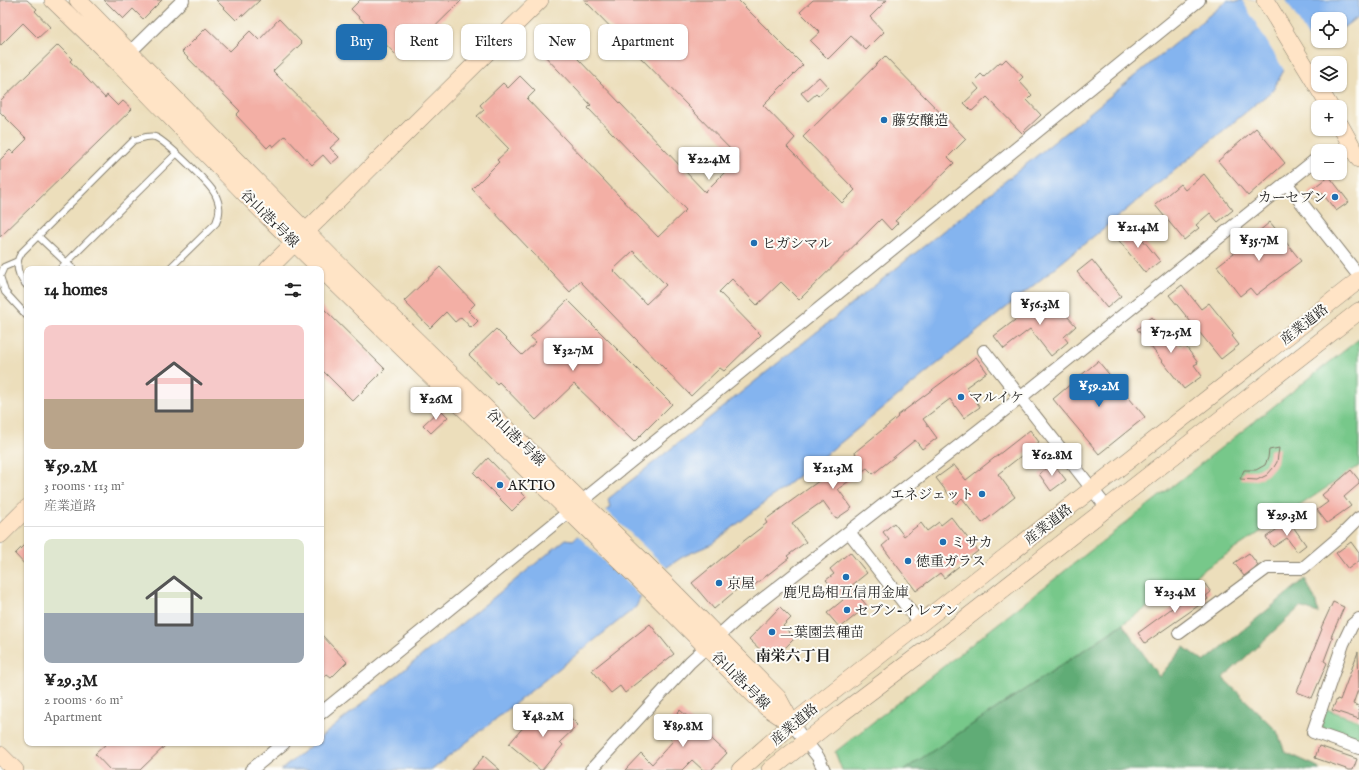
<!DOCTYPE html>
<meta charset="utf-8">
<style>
:root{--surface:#fff;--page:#f6f6f6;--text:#222;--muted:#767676;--line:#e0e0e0;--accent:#1f6fb2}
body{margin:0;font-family:"IM FELL English","Noto Serif JP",serif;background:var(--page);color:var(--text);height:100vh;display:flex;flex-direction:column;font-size:15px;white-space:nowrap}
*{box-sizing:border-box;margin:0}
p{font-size:13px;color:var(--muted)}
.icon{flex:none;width:22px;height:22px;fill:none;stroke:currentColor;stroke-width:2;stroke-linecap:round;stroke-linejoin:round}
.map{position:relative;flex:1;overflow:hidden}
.sheet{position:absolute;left:24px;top:266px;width:300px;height:480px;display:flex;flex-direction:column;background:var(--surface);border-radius:8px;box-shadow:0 1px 3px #0004}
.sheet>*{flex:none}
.banner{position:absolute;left:336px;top:24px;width:380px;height:36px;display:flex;gap:8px}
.tools{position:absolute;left:1311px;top:12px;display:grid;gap:8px}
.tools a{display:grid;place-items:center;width:36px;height:36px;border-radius:8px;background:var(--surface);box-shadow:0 1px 3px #0004;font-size:20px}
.price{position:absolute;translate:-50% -34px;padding:0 9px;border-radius:4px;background:#fff;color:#222;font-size:13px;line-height:26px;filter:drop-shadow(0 1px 2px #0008)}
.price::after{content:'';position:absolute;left:50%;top:24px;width:12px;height:9px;margin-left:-6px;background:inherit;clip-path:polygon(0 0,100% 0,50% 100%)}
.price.selected{background:var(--accent);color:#fff}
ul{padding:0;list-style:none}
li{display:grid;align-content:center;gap:8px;height:212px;padding:0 20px}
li+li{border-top:1px solid var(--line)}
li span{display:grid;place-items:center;height:124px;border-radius:8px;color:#555}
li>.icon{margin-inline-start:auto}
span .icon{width:72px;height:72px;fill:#fffc;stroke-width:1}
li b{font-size:17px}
h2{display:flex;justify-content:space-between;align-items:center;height:48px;padding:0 20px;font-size:17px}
.chip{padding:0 14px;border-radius:8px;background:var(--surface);box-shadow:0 1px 3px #0004;font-size:14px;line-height:36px}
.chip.selected{background:var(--accent);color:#fff}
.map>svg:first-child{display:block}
.green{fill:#77c88a;stroke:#4a7253}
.forest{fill:#61ac76;stroke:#3e6449}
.water{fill:#84b4ef;stroke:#506886}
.pier{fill:#ecdebb}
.building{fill:#f3afa5;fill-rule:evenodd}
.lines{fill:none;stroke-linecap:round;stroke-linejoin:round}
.lane-casing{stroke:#847d6c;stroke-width:8}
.street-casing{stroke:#847d6c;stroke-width:14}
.secondary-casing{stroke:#847d6c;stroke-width:18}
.lane{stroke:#fff;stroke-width:6}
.street{stroke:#fff;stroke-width:12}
.secondary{stroke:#ffe4c6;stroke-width:17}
.poi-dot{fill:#1f6fb2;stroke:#fdfcf7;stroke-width:1.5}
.labels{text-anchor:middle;stroke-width:4;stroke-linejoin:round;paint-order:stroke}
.poi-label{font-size:14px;fill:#1c1c1c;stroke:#fdfcf7;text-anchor:start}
.street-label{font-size:14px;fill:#1c1c1c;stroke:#fdfcf7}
.neighbourhood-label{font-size:15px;font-weight:bold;fill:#1c1c1c;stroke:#fdfcf7}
</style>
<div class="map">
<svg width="1359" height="770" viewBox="0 0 1359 770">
<rect width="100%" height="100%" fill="#fdfcf7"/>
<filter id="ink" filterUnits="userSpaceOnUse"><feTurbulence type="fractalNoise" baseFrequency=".025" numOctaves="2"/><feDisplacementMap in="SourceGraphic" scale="8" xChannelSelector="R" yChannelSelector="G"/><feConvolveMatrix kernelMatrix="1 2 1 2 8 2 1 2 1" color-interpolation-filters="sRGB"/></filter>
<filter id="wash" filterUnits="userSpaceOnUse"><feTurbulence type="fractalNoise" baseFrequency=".012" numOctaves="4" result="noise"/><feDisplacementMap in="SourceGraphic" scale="16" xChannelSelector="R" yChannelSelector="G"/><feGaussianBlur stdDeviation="0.9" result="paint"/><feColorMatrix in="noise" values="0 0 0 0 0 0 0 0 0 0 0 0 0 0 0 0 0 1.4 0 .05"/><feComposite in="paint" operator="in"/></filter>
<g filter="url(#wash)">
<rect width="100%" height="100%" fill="#ecdebb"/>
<path class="green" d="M 1359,339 L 1359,466 L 904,770 L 842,770 L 835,752 Z
M 1326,709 L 1359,721 L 1359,742 L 1324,729 L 1321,725 Z"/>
<path class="forest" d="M 1305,579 L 1316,602 L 1318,613 L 1300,607 L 1223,678 L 1277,731 L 1285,752 L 1316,766 L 1320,770 L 904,770 L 1123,624 L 1159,677 L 1184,647 L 1204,662 Z"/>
<path class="water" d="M 1228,0 L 1237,2 L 1240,0 L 1359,0 L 1359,16 L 1340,30 L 1340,19 L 1318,19 L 1318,41 L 1321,41 L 1290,59 L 1273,90 L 844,440 L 712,544 L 684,556 L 649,579 L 636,607 L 432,770 L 281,770 L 314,743 L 321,743 L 321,737 L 566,539 L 573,540 L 610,507 L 608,499 L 1044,150 Z"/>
<path class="pier" d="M 1242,0 L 1286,0 L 1314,47 L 1291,60 L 1285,72 Z
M 606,510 L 668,569 L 650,581 L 642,598 L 576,534 Z"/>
<g id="blocks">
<path class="building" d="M 0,0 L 27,0 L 37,9 L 35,11 L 50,27 L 38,38 L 23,23 L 0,46 Z
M 104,0 L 162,0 L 143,19 L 133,9 L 123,19 Z
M 216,0 L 260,0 L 243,16 L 242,14 L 236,20 Z
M 360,0 L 462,0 L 401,60 L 351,9 Z
M 584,0 L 738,0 L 803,65 L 763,105 L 795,138 L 787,147 L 842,203 L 855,190 L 803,137 L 885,56 L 966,139 L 948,157 L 954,163 L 895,221 L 898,223 L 891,230 L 881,219 L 799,300 L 781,282 L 757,305 L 732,279 L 719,292 L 761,335 L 724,371 L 720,368 L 691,396 L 580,281 L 570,292 L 472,189 L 499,162 L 497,160 L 509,149 L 477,116 L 484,110 L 480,105 L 503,83 L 508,88 L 520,76 L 535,91 L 527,99 L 658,237 L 686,210 L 588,108 L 591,105 L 542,53 L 558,38 L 705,192 L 739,158 ZM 633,251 L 666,285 L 646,304 L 613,270 Z
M 813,0 L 887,0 L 870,17 L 884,32 L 866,50 L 851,36 L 828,59 L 810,41 L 820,32 L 800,12 Z
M 279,19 L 302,43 L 273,71 L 340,139 L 330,148 L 339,157 L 331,164 L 323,155 L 312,165 L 285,136 L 273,147 L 271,144 L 267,148 L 236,115 L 240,111 L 182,52 L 206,28 L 230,51 L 250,31 L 259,40 Z
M 58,45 L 72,59 L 70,61 L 105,98 L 107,95 L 118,106 L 123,101 L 132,109 L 0,237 L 0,160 L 10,150 L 13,153 L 27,139 L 0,112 L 0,101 Z
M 1006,59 L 1023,77 L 1019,81 L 1032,95 L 1027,100 L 1041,115 L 1022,133 L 987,97 L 972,111 L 964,103 L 979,89 L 973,82 L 981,74 L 984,77 L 1000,62 L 1002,63 Z
M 819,77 L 828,87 L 818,96 L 816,94 L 808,101 L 801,93 Z
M 1256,128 L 1285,163 L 1248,196 L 1218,161 Z
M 1204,174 L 1233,210 L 1218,222 L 1210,213 L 1196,225 L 1199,228 L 1184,240 L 1155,205 L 1180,184 L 1185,190 Z
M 1329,176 L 1349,202 L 1336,211 L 1322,193 L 1314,200 L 1308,192 Z
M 1270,222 L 1301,261 L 1256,295 L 1250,288 L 1240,296 L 1217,266 L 1247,243 L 1246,242 Z
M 1131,225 L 1160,261 L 1145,273 L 1116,237 Z
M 1092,260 L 1121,296 L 1107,308 L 1077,272 Z
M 440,267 L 475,304 L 468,311 L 478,321 L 471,328 L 461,317 L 455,322 L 446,312 L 430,328 L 404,301 Z
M 1182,285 L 1201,309 L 1209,303 L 1234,334 L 1232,336 L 1239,345 L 1221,359 L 1169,295 Z
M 1048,295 L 1076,326 L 1064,337 L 1068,342 L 1051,356 L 1030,329 L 1004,349 L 994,336 Z
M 568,300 L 672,404 L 634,442 L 574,384 L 536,420 L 499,382 L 497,384 L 469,355 L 496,329 L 522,355 L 536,342 L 530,337 Z
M 321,306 L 385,369 L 353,401 L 321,369 Z
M 1151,317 L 1173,343 L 1176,341 L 1180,347 L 1184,344 L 1198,363 L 1194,365 L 1202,376 L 1184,389 L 1137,329 Z
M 976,357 L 987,372 L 966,387 L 980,407 L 964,418 L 950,399 L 923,419 L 937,438 L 922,449 L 915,440 L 873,474 L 867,468 L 838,489 L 852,508 L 836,519 L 823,501 L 792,523 L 806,542 L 787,556 L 789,558 L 752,587 L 747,581 L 714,609 L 692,583 L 727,554 L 767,523 L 765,520 L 856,454 L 855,452 L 898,417 L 897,416 Z
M 1098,361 L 1145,417 L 1099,454 L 1053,399 Z
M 440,409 L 448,417 L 431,433 L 423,425 Z
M 1030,430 L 1039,442 L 998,474 L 1015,497 L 982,523 L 962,498 L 956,504 L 936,478 L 954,465 L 966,480 Z
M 1279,448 L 1277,462 L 1274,467 L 1267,475 L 1257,480 L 1240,479 L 1244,470 L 1256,470 L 1265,465 L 1268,458 L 1269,450 Z
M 488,458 L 526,497 L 512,511 L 474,473 Z
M 1053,463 L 1066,480 L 1051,491 L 1039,474 Z
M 1351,470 L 1359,480 L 1359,484 L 1344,497 L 1351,506 L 1327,523 L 1317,510 L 1328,502 L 1322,495 Z
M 951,517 L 978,551 L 944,578 L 940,573 L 916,591 L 882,546 L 889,540 L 883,532 L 894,523 L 904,536 L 921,523 L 927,531 L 939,522 L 941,525 Z
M 1289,521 L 1306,545 L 1297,552 L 1287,538 L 1273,547 L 1266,537 Z
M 27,542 L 27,567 L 15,554 Z
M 1351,542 L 1359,553 L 1359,561 L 1348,569 L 1336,553 Z
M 850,552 L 867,573 L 851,586 L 867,606 L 840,628 L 827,613 L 843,600 L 826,580 L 834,574 L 830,569 Z
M 1249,553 L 1258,565 L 1244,576 L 1234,563 Z
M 1205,584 L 1211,592 L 1206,596 L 1208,599 L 1145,643 L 1138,633 Z
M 1333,602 L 1344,607 L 1331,637 L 1333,637 L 1324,661 L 1327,663 L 1312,698 L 1297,692 L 1322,629 L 1321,628 Z
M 780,607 L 791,618 L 783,626 L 795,638 L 772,661 L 749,639 Z
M 650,624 L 674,654 L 625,693 L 620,686 L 611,693 L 592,670 Z
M 321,634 L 347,662 L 331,678 L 327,675 L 321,679 Z
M 1358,652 L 1359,687 L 1353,704 L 1359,706 L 1359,719 L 1332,710 L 1337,699 L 1340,700 Z
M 560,707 L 578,725 L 560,742 L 563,745 L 542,770 L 540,770 L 509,744 L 531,718 L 541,726 Z
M 680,710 L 727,753 L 711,770 L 703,770 L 692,760 L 682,770 L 625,770 L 641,753 L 652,764 L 673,741 L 660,730 Z
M 107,743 L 168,743 L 140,770 L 110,770 L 95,754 Z
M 1319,746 L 1357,759 L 1353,770 L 1349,770 L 1315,758 Z
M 484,756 L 500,770 L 472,770 Z"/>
</g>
</g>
<g filter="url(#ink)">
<use href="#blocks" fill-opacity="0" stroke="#847d6c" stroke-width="1"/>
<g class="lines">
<g class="lane-casing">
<path id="lane" d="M 38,236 L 73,269
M 18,261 L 4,267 L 0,276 L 5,292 L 27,316
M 60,269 L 176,154
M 27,286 C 21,280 16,270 18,261 C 18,258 21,254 22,252 L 134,140 C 140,139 148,135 155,137 C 166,141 209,183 215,194 C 220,204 221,212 216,223 L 169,269"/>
</g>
<g class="street-casing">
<path id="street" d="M 125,57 L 183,0
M 1286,183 L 1359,276
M 984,351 L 1107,508
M 849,532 L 921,625
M 1359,619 L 1352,625 L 1343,644 L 1313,732 L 1359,748
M 1179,633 L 1267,568 L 1303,568 L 1343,534 L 1359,518
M 321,713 L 1199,0
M 792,724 L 818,757 L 824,770
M 251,770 L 284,743
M 591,770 L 690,662 L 736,620 L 1020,398 L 1314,161"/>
</g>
<g class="secondary-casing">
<path id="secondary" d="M 53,0 L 118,63 L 266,215 L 652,592 L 766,707 L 792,724
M 78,0 L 331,257 L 665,583 L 778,698 L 791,722
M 1265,0 L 1330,107
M 1340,125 L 1359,159
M 268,269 L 540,0
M 0,535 L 27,508
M 0,755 L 15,770
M 740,770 L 792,724 L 1359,280
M 770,770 L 842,713 L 919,655 L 1359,311"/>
</g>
<use href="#lane" class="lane"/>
<use href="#street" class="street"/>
<use href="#secondary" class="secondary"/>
</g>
</g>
<g class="poi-dot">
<circle cx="884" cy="120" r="4"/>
<circle cx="1335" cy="197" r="4"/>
<circle cx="754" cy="243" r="4"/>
<circle cx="961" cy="397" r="4"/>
<circle cx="500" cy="485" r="4"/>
<circle cx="982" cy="494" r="4"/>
<circle cx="943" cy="542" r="4"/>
<circle cx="908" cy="561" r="4"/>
<circle cx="846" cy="577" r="4"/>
<circle cx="719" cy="583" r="4"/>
<circle cx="847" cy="610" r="4"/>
<circle cx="772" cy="632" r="4"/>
</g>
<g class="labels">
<g class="poi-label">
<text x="892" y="125">藤安醸造</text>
<text x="1327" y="202" text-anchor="end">カーセブン</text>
<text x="762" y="248">ヒガシマル</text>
<text x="969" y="402">マルイケ</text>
<text x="508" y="490">AKTIO</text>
<text x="974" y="499" text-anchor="end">エネジェット</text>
<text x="951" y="547">ミサカ</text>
<text x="916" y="566">徳重ガラス</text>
<text x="727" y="588">京屋</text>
<text x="846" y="597" text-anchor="middle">鹿児島相互信用金庫</text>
<text x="855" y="615">セブン-イレブン</text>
<text x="780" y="637">二葉園芸種苗</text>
</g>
<g class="street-label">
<text transform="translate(270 218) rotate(45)" y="5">谷山港1号線</text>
<text transform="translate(1304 324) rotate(-38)" y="5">産業道路</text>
<text transform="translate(516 437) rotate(44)" y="5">谷山港1号線</text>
<text transform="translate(1048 524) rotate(-38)" y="5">産業道路</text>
<text transform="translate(741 680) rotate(45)" y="5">谷山港1号線</text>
<text transform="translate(794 724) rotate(-40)" y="5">産業道路</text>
</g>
<g class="neighbourhood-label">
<text x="793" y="661">南栄六丁目</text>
</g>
</g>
</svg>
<div class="tools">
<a><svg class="icon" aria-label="locate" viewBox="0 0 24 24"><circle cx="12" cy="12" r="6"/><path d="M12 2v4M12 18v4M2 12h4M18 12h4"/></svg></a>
<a><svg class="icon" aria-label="layers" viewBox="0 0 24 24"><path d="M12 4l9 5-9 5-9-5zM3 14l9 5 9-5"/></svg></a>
<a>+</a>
<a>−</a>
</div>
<b class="price" style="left:709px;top:181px">¥22.4M</b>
<b class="price" style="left:1138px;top:249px">¥21.4M</b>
<b class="price" style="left:1259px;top:262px">¥35.7M</b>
<b class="price" style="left:1040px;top:326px">¥56.3M</b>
<b class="price" style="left:1171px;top:354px">¥72.5M</b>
<b class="price" style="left:573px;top:372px">¥32.7M</b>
<b class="price selected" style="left:1099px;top:408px">¥59.2M</b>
<b class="price" style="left:436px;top:421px">¥26M</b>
<b class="price" style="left:1052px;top:477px">¥62.8M</b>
<b class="price" style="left:833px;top:490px">¥21.3M</b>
<b class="price" style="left:1287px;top:537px">¥29.3M</b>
<b class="price" style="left:1175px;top:614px">¥23.4M</b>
<b class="price" style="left:543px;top:738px">¥48.2M</b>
<b class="price" style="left:683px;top:748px">¥89.8M</b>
<div class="banner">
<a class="chip selected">Buy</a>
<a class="chip">Rent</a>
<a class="chip">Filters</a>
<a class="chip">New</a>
<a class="chip">Apartment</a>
</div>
<section class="sheet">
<h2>14 homes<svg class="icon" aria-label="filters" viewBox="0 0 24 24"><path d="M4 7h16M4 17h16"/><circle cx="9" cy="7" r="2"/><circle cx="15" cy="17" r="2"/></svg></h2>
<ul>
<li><span style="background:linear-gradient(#f6c9c9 60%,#b9a48a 0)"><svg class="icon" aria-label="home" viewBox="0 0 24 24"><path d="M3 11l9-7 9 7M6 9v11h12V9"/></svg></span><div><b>¥59.2M</b><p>3 rooms · 113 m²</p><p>産業道路</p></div></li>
<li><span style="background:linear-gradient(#dfe7d0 60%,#9aa5b1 0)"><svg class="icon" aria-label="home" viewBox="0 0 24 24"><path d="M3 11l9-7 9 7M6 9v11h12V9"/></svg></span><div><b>¥29.3M</b><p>2 rooms · 60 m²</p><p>Apartment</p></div></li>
</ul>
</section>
</div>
